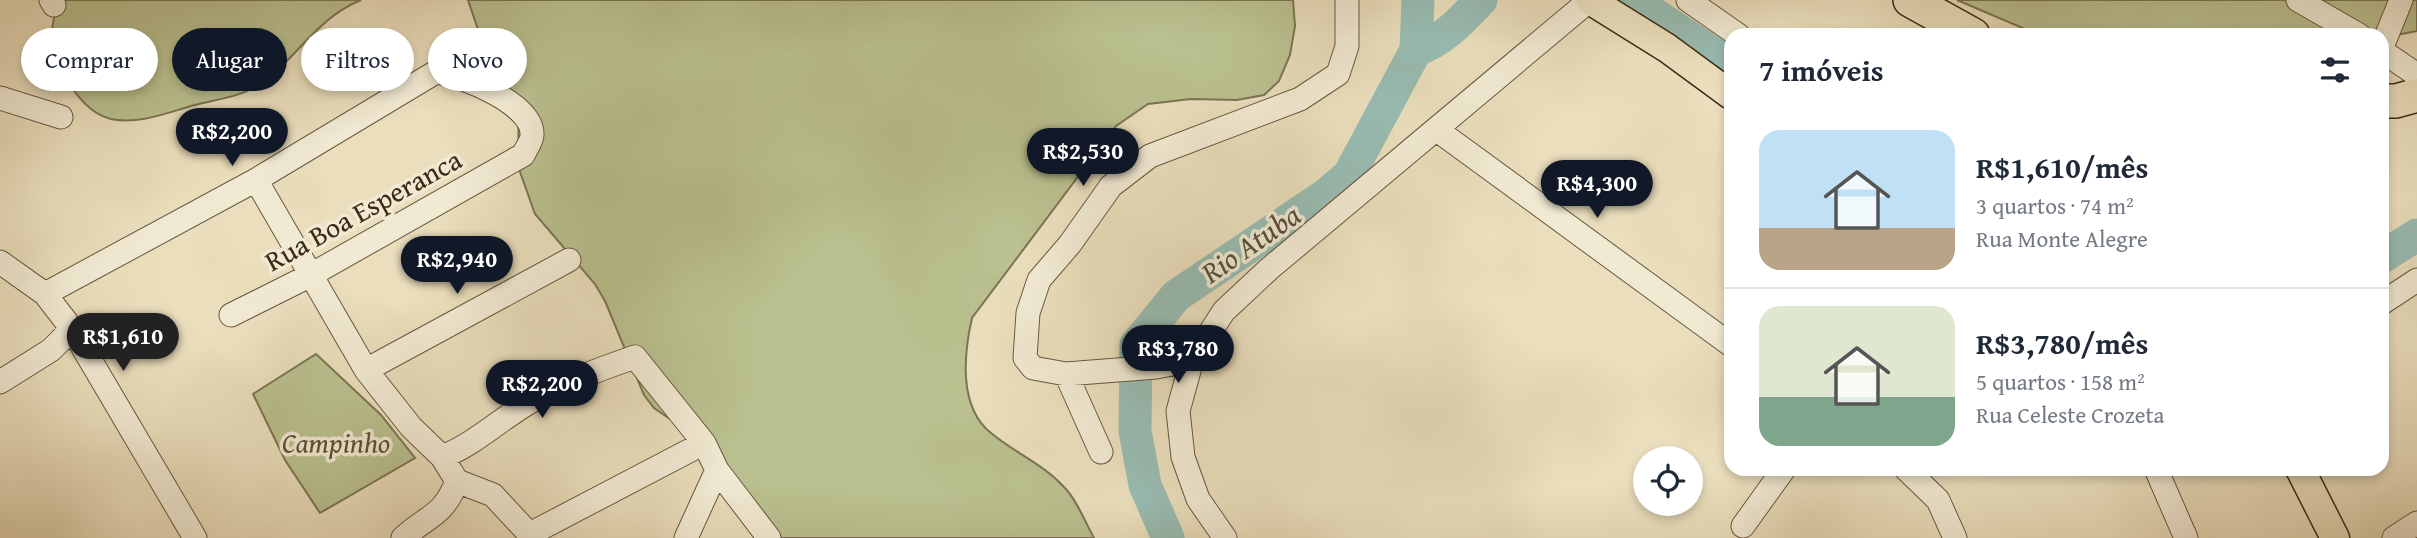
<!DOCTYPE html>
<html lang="pt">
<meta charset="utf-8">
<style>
:root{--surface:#fff;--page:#f2f2f3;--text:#1f2937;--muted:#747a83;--line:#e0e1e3;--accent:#111827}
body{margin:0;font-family:"Gentium Book Plus",serif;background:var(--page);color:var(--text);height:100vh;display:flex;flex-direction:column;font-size:26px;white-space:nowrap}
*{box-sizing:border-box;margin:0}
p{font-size:23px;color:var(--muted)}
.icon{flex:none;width:38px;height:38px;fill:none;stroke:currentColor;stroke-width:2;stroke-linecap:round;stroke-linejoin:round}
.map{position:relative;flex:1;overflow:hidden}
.panel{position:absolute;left:1724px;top:28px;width:665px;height:448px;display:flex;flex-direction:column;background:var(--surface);border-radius:21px;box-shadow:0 4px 10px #0003}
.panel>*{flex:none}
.banner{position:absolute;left:21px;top:28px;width:665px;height:63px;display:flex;gap:14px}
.controls{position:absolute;left:1633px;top:446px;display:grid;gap:14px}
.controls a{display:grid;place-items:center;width:70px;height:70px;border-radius:50%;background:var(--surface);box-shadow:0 4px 10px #0003;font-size:35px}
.price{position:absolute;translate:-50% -60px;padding:0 16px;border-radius:24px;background:var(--accent);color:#fff;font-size:23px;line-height:46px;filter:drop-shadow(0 2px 4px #0008)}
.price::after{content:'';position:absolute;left:50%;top:42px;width:21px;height:16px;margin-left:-10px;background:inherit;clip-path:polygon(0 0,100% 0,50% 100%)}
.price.selected{background:#222;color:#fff}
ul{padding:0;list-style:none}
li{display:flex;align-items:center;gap:21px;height:175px;padding:0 35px}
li+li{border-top:2px solid var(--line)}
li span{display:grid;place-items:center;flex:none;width:196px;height:140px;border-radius:21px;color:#555}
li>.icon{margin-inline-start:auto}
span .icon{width:84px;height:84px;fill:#fffc;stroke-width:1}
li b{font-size:30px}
h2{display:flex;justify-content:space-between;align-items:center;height:84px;padding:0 35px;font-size:30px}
.tag{padding:0 24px;border-radius:32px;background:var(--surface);box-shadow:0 4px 10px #0003;font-size:24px;line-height:63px}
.tag.selected{background:var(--accent);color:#fff}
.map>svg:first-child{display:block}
.green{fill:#bac08f;stroke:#7b7552;stroke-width:2}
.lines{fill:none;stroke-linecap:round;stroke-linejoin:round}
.river{stroke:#98bcb2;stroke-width:33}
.minor-casing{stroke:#68573f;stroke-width:25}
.major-casing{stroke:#3c2a15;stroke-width:31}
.highway-casing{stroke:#3c2a15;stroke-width:36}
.minor{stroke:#f1ead3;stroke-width:23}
.major{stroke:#eadebc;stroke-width:28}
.highway{stroke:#eadebc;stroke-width:33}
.labels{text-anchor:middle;stroke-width:7;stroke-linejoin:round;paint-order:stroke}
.street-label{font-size:28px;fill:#3c2a15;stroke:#f1ead3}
.park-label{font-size:28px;font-style:italic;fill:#5c5034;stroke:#f1ead3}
.water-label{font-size:30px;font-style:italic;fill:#534e3c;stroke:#f1ead3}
</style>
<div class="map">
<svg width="2417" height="538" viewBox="0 0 2417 538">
<rect width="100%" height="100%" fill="#eadebc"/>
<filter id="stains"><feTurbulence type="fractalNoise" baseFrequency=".00286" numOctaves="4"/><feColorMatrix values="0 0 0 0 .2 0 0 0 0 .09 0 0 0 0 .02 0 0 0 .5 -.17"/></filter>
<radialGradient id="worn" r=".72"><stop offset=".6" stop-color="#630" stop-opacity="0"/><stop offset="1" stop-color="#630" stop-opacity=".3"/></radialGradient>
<path class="green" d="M 58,0 L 361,0 C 314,19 297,61 255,87 C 239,97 213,100 195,105 C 169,112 139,125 111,119 C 79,111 56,67 52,37 C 51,25 56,11 58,0 Z
M 468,0 L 1293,0 L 1295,26 L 1290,55 L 1279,81 L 1264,95 L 1237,100 L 1191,99 L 1148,104 L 1116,126 L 972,318 C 964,353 958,407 991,433 C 1015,453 1043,464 1064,487 C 1077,500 1085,522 1094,538 L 766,538 L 683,428 L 654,408 L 644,395 L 605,301 L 595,284 L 535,214 L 519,169 L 518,106 L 483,44 Z
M 1957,0 L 2417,0 L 2417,31 L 2382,38 L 2382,35 L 2039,35 Z
M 316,354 L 381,415 L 415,458 L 320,513 L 285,460 L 253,394 Z"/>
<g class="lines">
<path class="river" d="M 1633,0 L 1731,65
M 1416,50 C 1442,42 1463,19 1481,0
M 2382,257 L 2417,235
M 1168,538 L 1145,485 L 1135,431 L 1136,345 L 1176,296 L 1327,194 L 1349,175 L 1416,50 L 1418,0"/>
<g class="minor-casing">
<path id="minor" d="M 51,0 L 54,5
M 1688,0 L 1738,35
M 2298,0 L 2359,35
M 2382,47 L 2401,0
M 2382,51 L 2417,75
M 0,98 L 61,117
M 1437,130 L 1731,345
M 256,180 L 366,370 L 411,427 L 442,457 L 457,481 L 493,495 L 533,538
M 0,262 L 45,294 L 72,329 L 195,538
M 45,294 L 256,180 L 436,72 C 461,75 534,104 532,135 C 532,141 526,149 523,155 L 309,276 L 231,315
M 2382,303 L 2417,280
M 1192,360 L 1156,367 L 1066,374 L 1033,368 L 1025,358 L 1028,313 L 1039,280 L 1070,244 L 1111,186 L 1150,156 L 1300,99 L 1338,74 L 1347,46 L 1347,0
M 366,370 L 569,260
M 1066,374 L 1101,452
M 0,382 L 51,350 L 72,329
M 442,457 C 473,445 497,422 525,405 C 559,384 597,370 635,357 L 704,443 L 717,470 L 769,538
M 1906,469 L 1938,500 L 1955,538
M 2156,469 L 2186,538
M 1743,526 L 1784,469
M 530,534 L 704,443
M 403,538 C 428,515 443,517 457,481
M 686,538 L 717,470
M 1225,538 L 1198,499 L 1183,457 L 1178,411 L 1192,360 L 1224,311 L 1269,269 L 1590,0
M 2394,538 L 2417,523"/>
</g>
<g class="major-casing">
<path id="major" d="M 1590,0 L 1667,48 L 1731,95
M 2300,469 L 2335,538"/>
</g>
<g class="highway-casing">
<path id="highway" d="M 1910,0 L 1973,35
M 2382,101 L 2396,101 L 2417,95"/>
</g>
<use href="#minor" class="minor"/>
<use href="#major" class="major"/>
<use href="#highway" class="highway"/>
</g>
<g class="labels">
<g class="street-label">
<text transform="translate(363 210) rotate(-29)" y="10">Rua Boa Esperanca</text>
</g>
<g class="park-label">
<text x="336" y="453">Campinho</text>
</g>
<g class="water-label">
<text transform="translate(1251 244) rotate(-35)" y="10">Rio Atuba</text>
</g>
</g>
<rect width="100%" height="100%" filter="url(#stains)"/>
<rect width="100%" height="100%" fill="url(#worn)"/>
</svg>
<div class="controls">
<a><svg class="icon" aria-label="locate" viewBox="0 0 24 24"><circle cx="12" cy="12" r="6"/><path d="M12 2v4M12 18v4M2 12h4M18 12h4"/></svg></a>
</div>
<b class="price" style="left:232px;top:168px">R$2,200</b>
<b class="price" style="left:1083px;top:188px">R$2,530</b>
<b class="price" style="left:1597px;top:220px">R$4,300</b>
<b class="price" style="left:457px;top:296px">R$2,940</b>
<b class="price selected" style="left:123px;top:373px">R$1,610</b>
<b class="price" style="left:1178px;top:385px">R$3,780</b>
<b class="price" style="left:542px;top:420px">R$2,200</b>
<div class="banner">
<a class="tag">Comprar</a>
<a class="tag selected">Alugar</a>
<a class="tag">Filtros</a>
<a class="tag">Novo</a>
</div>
<section class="panel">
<h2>7 imóveis<svg class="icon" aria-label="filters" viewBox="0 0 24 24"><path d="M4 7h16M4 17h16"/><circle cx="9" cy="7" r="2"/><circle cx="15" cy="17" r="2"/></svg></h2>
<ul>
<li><span style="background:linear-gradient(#bfe0f5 70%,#b9a48a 0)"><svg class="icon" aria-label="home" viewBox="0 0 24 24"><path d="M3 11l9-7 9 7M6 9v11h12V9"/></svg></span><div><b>R$1,610/mês</b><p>3 quartos · 74 m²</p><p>Rua Monte Alegre</p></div></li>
<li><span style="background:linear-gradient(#dfe7d0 65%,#7fa58c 0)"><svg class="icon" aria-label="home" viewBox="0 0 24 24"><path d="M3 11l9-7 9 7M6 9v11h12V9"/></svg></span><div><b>R$3,780/mês</b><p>5 quartos · 158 m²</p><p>Rua Celeste Crozeta</p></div></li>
</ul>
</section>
</div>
